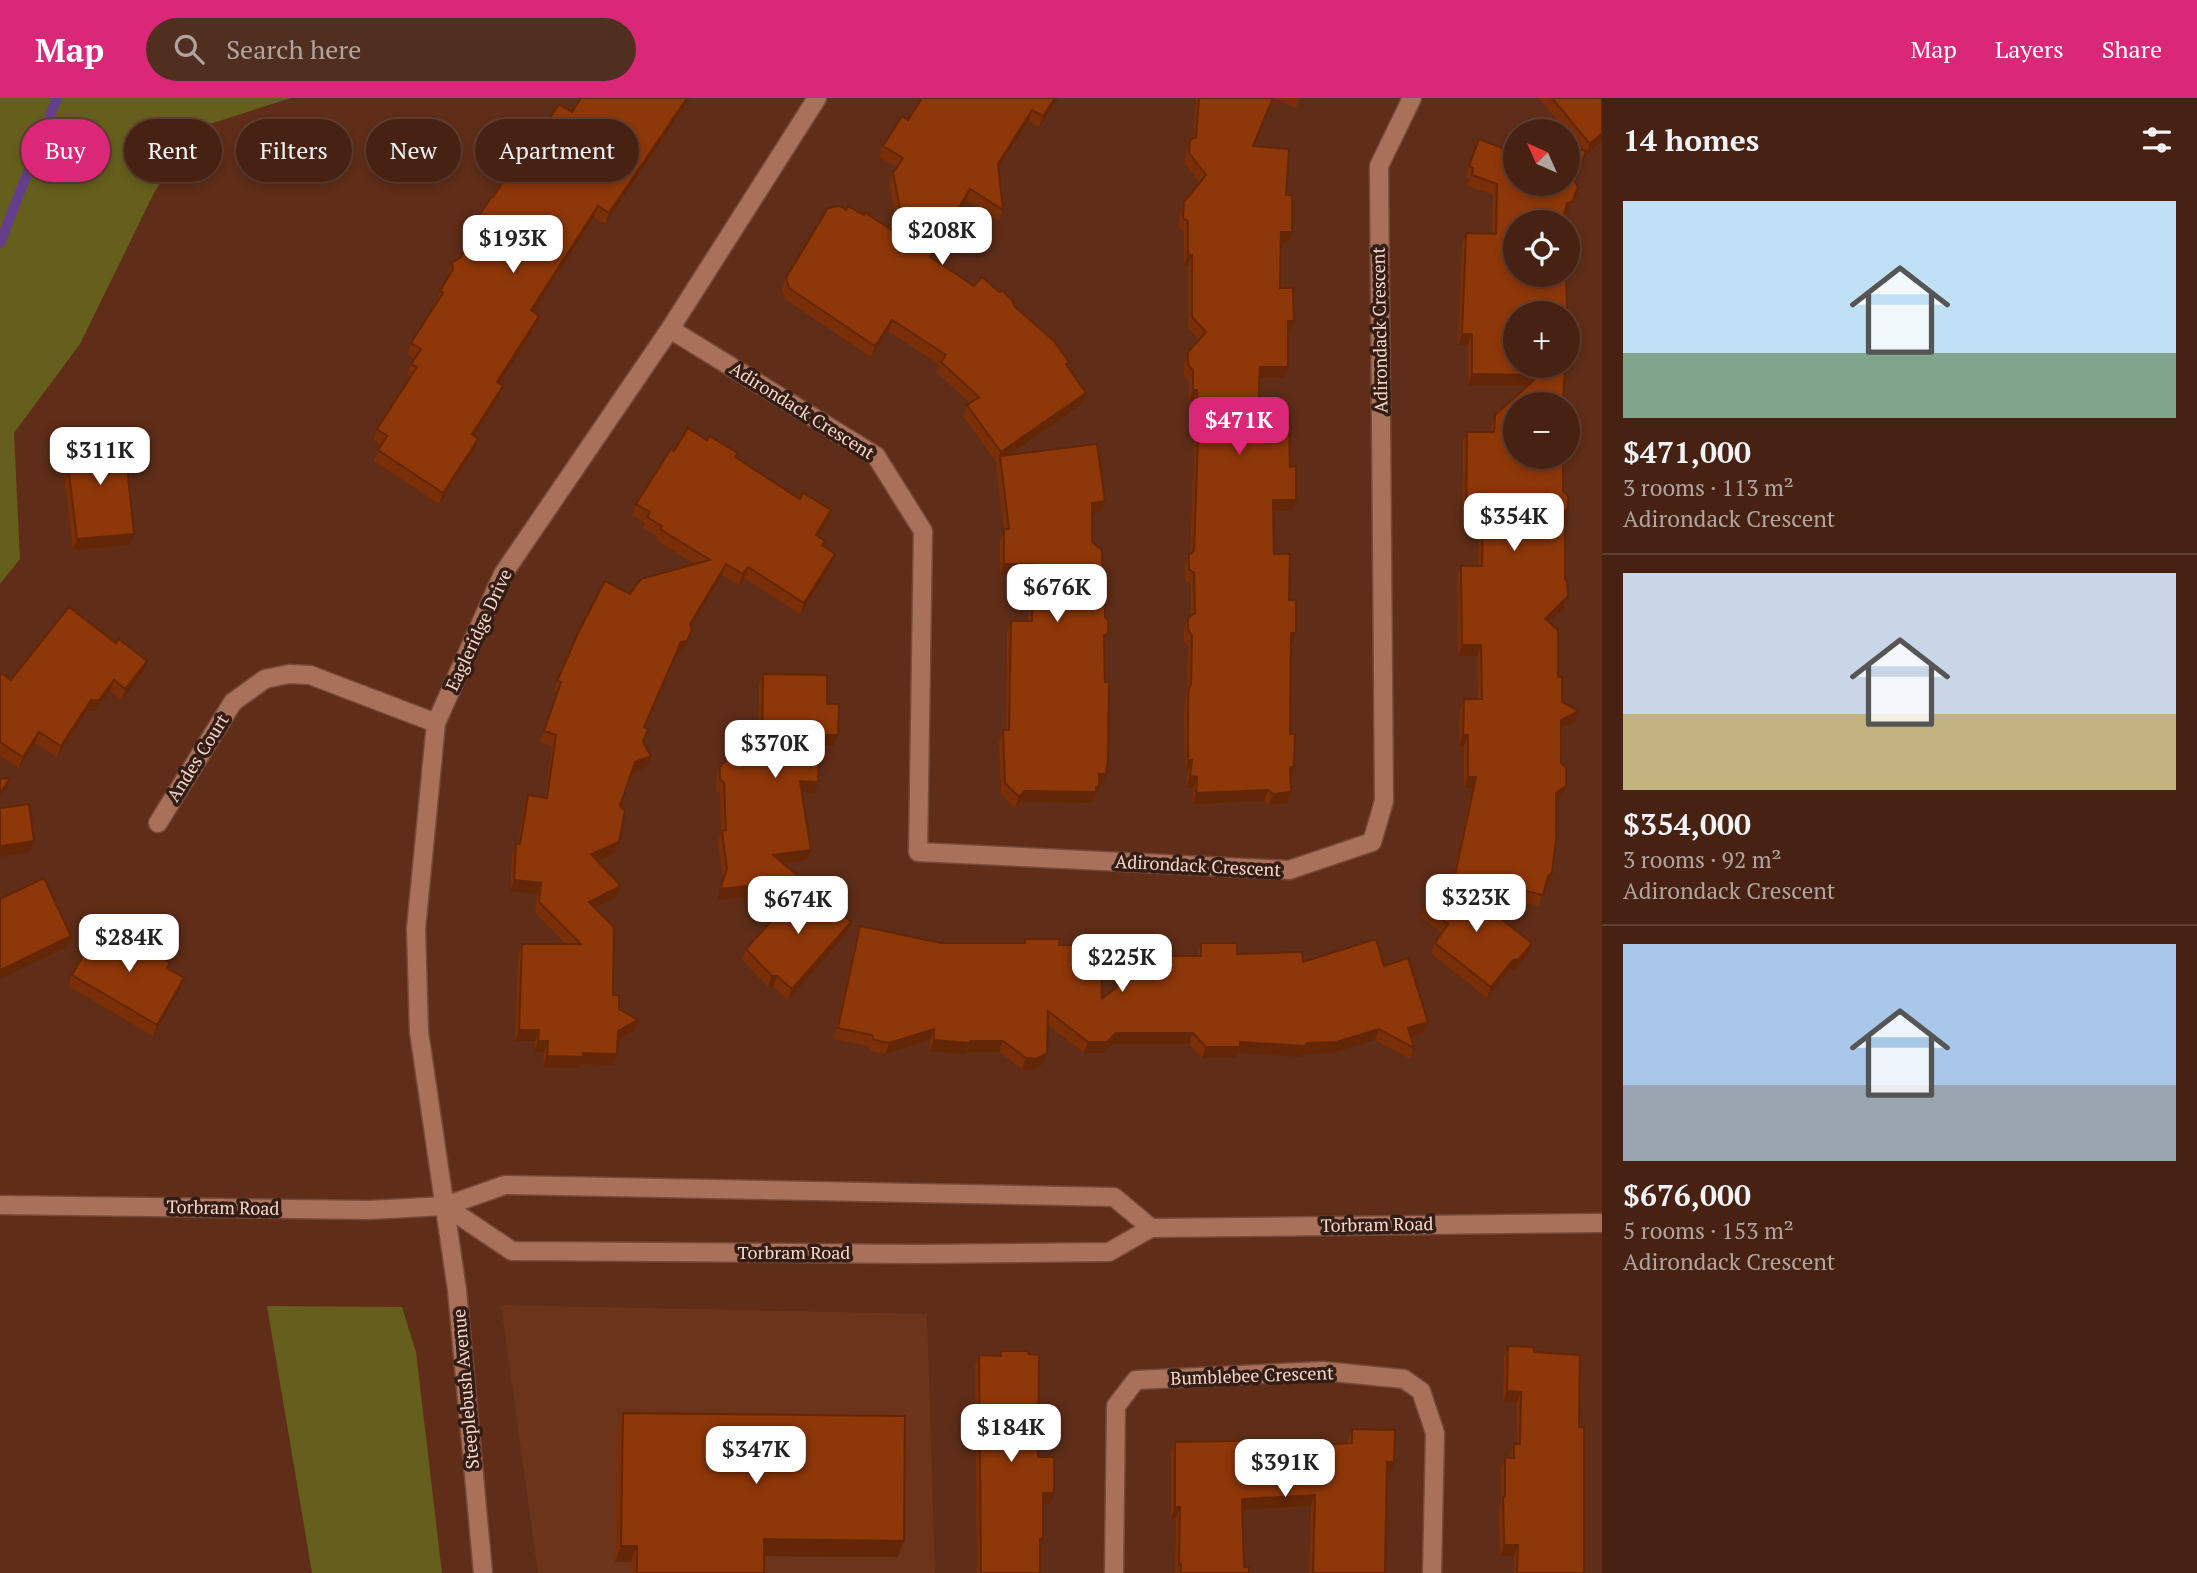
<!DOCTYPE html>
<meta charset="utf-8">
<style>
:root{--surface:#472212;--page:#512f20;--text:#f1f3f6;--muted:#b0a49f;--line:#5f3f32;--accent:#db2777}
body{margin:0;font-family:"PT Serif",serif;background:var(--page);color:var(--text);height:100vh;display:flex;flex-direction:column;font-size:26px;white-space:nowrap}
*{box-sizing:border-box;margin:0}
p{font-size:23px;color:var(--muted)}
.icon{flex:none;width:38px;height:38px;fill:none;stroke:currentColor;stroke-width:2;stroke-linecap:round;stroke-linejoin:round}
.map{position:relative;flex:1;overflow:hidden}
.sheet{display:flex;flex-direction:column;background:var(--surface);width:595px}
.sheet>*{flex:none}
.guide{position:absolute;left:21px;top:21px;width:665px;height:63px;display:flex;gap:14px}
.needle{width:46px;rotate:315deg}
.controls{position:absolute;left:1503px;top:21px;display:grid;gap:14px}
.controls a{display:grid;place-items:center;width:77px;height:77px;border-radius:50%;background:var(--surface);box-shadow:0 4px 10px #0003,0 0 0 2px var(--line);font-size:35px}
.price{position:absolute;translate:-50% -60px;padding:0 16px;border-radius:14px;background:#fff;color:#222;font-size:23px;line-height:46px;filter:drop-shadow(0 2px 4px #0008)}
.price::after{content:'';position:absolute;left:50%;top:42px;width:21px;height:16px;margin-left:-10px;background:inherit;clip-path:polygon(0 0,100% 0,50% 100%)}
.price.on{background:var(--accent);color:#fff}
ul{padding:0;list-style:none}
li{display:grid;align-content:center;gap:14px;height:371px;padding:0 21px}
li+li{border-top:2px solid var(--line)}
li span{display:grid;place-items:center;height:217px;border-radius:0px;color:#555}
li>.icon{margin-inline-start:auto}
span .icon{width:126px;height:126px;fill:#fffc;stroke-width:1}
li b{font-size:30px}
h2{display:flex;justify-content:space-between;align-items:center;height:84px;padding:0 21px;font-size:30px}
.pill{padding:0 24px;border-radius:32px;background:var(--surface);box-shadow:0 4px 10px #0003,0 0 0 2px var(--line);font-size:24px;line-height:63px}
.pill.on{background:var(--accent);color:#fff}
header{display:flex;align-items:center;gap:42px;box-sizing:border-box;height:98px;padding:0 35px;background:var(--accent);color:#fff}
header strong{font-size:33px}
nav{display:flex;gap:38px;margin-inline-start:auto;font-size:24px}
.search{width:490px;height:63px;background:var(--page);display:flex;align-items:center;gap:18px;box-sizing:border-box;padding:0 24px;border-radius:38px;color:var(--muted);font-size:26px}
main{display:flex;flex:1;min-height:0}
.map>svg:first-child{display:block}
.built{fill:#6d341c}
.green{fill:#665e1c}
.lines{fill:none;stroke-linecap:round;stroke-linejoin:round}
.stream{stroke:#64408c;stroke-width:10}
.minor-casing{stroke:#754a39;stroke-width:21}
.secondary-casing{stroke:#754a39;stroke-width:21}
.minor{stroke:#a9705a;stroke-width:18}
.secondary{stroke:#a9705a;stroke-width:18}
.wall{fill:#7a2f08}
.shaded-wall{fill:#632606}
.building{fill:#8e3709;stroke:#632606;stroke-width:2}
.labels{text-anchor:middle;stroke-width:7;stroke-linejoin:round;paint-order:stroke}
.street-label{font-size:18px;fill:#f7d7ca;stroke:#341d14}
</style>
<header>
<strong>Map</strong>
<div class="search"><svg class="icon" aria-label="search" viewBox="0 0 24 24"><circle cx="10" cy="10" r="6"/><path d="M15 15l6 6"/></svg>Search here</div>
<nav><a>Map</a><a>Layers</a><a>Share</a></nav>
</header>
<main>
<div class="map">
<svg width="1602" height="1475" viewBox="0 0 1602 1475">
<rect width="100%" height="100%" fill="#5f2d18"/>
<path class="built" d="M 501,1207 L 927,1216 L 935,1475 L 538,1475 Z"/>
<path class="green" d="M 0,0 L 291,0 L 194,31 L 154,95 L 80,246 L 14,335 L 20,461 L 0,486 Z
M 267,1208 L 402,1209 L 416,1254 L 442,1475 L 312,1475 Z"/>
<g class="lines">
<path class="stream" d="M 0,145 L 57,0"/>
<g class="minor-casing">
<path id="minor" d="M 670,231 L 876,358 L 923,433 L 918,754 L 1289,772 L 1372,744 L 1384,703 L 1379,68 L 1412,0
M 158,725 L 233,604 L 265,581 L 289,576 L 310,577 L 436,625
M 483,1475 L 457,1192 L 419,934 L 416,831 L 436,625 L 503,476 L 670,231 L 817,0
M 1114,1475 L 1116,1308 L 1136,1282 L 1323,1273 L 1404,1281 L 1421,1293 L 1435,1335 L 1432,1475"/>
</g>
<g class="secondary-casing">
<path id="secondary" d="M 0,1107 L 369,1112 L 445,1108 L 505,1087 L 1114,1099 L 1151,1130
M 445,1108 L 512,1153 L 916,1156 L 1109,1154 L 1151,1130 L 1602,1125"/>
</g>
<use href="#minor" class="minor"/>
<use href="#secondary" class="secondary"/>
</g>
<path class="wall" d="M 690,0 L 605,126 L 594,119 L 533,214 L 539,218 L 535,229 L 499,285 L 499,299 L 474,338 L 474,352 L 439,406 L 374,363 L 378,352 L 381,347 L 373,342 L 377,331 L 411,279 L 407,277 L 411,266 L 414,261 L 407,256 L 411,245 L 437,205 L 436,204 L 440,193 L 449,178 L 448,174 L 452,164 L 460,160 L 475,137 L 471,135 L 475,124 L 493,99 L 572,14 Z
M 922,0 L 1058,0 L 1039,29 L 1028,23 L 999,69 L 1003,112 L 999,123 L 966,102 L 931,161 L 974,188 L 1014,208 L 1069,264 L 1067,269 L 1082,306 L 1008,357 L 1105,403 L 1101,414 L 1092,415 L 1092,444 L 1102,498 L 1104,545 L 1102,687 L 1099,687 L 1095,700 L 1094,700 L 1092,705 L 1021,704 L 1015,710 L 1001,696 L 999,643 L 1003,632 L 1006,632 L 1007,534 L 1011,523 L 1028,523 L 1029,477 L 1000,477 L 1000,442 L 1004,433 L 996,369 L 998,364 L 997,365 L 963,318 L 967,307 L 970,305 L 937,275 L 940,267 L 888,233 L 871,259 L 785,201 L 782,191 L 786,180 L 899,136 L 889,86 L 893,75 L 896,69 L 879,59 L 883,48 L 908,22 Z
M 1196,0 L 1300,0 L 1296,10 L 1273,0 L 1254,48 L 1286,97 L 1292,134 L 1288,145 L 1281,145 L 1280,190 L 1294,223 L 1290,234 L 1288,234 L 1284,280 L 1259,280 L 1260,327 L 1290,369 L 1296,402 L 1292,413 L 1274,413 L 1274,456 L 1289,502 L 1296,535 L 1292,546 L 1291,546 L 1290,636 L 1291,694 L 1287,705 L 1269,707 L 1264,703 L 1192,706 L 1193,690 L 1186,689 L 1188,673 L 1185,673 L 1184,613 L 1185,601 L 1187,593 L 1188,548 L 1184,543 L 1184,531 L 1188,520 L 1191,518 L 1191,486 L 1185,482 L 1185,468 L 1190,456 L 1194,352 L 1193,303 L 1189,303 L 1189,283 L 1184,278 L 1184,265 L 1188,254 L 1199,242 L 1188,230 L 1188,168 L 1184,168 L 1184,134 L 1179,131 L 1180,114 L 1184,104 L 1200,85 L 1185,66 L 1186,53 L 1190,42 L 1193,41 Z
M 1539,0 L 1602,0 L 1602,43 L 1586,57 L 1585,56 L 1575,84 L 1578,89 L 1568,115 L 1565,116 L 1516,215 L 1565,268 L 1516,306 L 1563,393 L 1565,419 L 1564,509 L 1549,524 L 1562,604 L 1575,624 L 1561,630 L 1561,665 L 1566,688 L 1562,699 L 1556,703 L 1552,775 L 1548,786 L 1545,788 L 1539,808 L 1462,791 L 1532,845 L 1528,856 L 1515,872 L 1509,872 L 1487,900 L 1431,855 L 1435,845 L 1442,835 L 1421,819 L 1425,808 L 1452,783 L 1472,690 L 1464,690 L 1464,648 L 1459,648 L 1460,612 L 1464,601 L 1478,601 L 1477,558 L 1458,558 L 1457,479 L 1461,468 L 1478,468 L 1479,425 L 1462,425 L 1463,344 L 1467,334 L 1491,334 L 1491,328 L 1495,317 L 1528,288 L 1468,287 L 1468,247 L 1458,247 L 1462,146 L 1466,135 L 1492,136 L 1493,97 L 1468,88 L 1469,81 L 1465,79 L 1479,41 L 1507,52 L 1582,51 L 1568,35 L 1568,33 L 1566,33 Z
M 65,343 L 130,447 L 73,452 L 61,354 Z
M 674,353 L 736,360 L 800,401 L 831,412 L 827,423 L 818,439 L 825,443 L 823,448 L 835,456 L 831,467 L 800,516 L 744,480 L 739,487 L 722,477 L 691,529 L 692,532 L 688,543 L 683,554 L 677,555 L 645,630 L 643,644 L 647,669 L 631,675 L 620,708 L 619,744 L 615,755 L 598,762 L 621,788 L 617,799 L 595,810 L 613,897 L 619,911 L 638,922 L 634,933 L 618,942 L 617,956 L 613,967 L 581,966 L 579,970 L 543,969 L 544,954 L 534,954 L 535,943 L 515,943 L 518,857 L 522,846 L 566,846 L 535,815 L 537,796 L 510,793 L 512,757 L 516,746 L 518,746 L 524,708 L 528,697 L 545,700 L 552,648 L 540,644 L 557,595 L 553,593 L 557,583 L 630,496 L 695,466 L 656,442 L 657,438 L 643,430 L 645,425 L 632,417 L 636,406 Z
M 143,574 L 122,602 L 110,593 L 95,613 L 87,613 L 57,659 L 35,645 L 19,670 L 0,658 L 0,577 L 11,582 Z
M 763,576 L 827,606 L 838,637 L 834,648 L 820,648 L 818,684 L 814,695 L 802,694 L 811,752 L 807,762 L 784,766 L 799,793 L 851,824 L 847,835 L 788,902 L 773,889 L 768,889 L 742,862 L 746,851 L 799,793 L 717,802 L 723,782 L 718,744 L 721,734 L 720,696 L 716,692 L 716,680 L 720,669 L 731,657 L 735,643 L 758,645 L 759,587 Z
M 860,828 L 941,845 L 1023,845 L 1025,841 L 1059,847 L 1102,901 L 1157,869 L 1161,858 L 1197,858 L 1201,845 L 1237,856 L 1303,864 L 1384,868 L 1428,924 L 1424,935 L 1411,939 L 1414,950 L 1410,961 L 1375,942 L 1332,955 L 1303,956 L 1301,959 L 1238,955 L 1236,960 L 1202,960 L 1189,946 L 1112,946 L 1103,955 L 1084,955 L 1048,927 L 1043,966 L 1032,972 L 1022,971 L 999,954 L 967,954 L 965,956 L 930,953 L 930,942 L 885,956 L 870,953 L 868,948 L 834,941 L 856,839 Z
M 170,865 L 168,871 L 184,880 L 180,891 L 153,938 L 68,888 L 72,877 Z
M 1508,1248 L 1534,1254 L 1579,1329 L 1584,1475 L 1514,1475 L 1514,1458 L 1500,1458 L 1499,1410 L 1501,1403 L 1501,1371 L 1505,1360 L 1510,1360 L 1514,1346 L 1517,1346 L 1517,1305 L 1503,1304 L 1504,1259 Z
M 1001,1253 L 1038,1359 L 1054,1395 L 1050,1406 L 1043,1406 L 1040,1448 L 1040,1475 L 977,1475 L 975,1268 L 979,1257 L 999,1258 Z
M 623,1315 L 904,1443 L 898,1459 L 764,1458 L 764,1475 L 631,1475 L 631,1464 L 615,1464 L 617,1331 Z
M 1352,1331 L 1390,1375 L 1387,1375 L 1385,1475 L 1309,1475 L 1311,1408 L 1242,1412 L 1244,1469 L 1249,1475 L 1175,1475 L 1176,1420 L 1171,1420 L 1171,1355 L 1175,1344 L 1285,1348 L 1348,1346 L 1348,1342 Z"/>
<path class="shaded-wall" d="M 687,0 L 690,0 L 605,126 L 609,115 Z
M 1055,0 L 1058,0 L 1039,29 L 1043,18 Z
M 1032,12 L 1028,23 L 994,76 L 998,66 Z
M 1602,35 L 1602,43 L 1586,57 L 1590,46 Z
M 970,91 L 966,102 L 926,170 L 930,159 Z
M 1572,104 L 1568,115 L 1563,116 L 1567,105 Z
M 598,108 L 594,119 L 527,223 L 531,212 Z
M 1281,134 L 1292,134 L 1288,145 L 1277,145 Z
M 1188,157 L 1192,157 L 1188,168 L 1184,168 Z
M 539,218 L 535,229 L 493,295 L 497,284 Z
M 892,222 L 888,233 L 871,259 L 875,248 Z
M 1288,223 L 1294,223 L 1290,234 L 1284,234 Z
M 1462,236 L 1472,236 L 1468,247 L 1458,247 Z
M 1260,269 L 1288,269 L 1284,280 L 1256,280 Z
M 1472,276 L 1540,277 L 1536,288 L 1468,287 Z
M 503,288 L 499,299 L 468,347 L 472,336 Z
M 1193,292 L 1197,292 L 1193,303 L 1189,303 Z
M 1086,295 L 1082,306 L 1000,363 L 1000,358 L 997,365 L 1001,354 Z
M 478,341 L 474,352 L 439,406 L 443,395 Z
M 1273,402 L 1296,402 L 1292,413 L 1269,413 Z
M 1105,403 L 1101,414 L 1088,416 L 1092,405 Z
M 831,412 L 827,423 L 812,448 L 816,437 Z
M 1466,414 L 1483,414 L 1479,425 L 1462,425 Z
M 134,436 L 130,447 L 73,452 L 77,441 Z
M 835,456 L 831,467 L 800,516 L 804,505 Z
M 726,466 L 722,477 L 686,537 L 690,526 Z
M 1004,466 L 1033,466 L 1029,477 L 1000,477 Z
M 748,469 L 744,480 L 739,487 L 743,476 Z
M 1568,498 L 1564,509 L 1541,532 L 1545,521 Z
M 692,532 L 683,554 L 677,555 L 640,640 L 681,544 Z
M 1291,535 L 1296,535 L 1292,546 L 1287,546 Z
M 1462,547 L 1481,547 L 1477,558 L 1458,558 Z
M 147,563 L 143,574 L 122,602 L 125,591 Z
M 114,582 L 110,593 L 95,613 L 87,613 L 57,659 L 61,648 L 91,602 Z
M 1579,613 L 1575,624 L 1557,632 L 1561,622 Z
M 39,634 L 35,645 L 19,670 L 23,659 Z
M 820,637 L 838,637 L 834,648 L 816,648 Z
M 1463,637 L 1468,637 L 1464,648 L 1459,648 Z
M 651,658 L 647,669 L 631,675 L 635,664 Z
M 1188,662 L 1192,662 L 1188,673 L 1185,673 Z
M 1290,669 L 1294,669 L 1290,680 Z
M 1099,676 L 1106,676 L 1102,687 L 1095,687 Z
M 1190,678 L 1197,679 L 1193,690 L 1186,689 Z
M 1468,679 L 1476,679 L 1472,690 L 1464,690 Z
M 10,680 L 6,691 L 0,700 L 0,696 Z
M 800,683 L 818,684 L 814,695 L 796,693 Z
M 1566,688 L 1562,699 L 1552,706 L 1556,695 Z
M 1099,689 L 1092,705 L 1021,704 L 1015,710 L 1019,699 L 1025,693 Z
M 1268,692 L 1264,703 L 1192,706 L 1196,695 Z
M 1291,694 L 1287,705 L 1269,707 L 1273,696 Z
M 34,743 L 30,754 L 0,759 L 0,748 Z
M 619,744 L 615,755 L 587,767 L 591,756 Z
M 811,752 L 807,762 L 769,768 L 773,757 Z
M 1552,775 L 1548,786 L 1544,789 L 1548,778 Z
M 514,782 L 541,785 L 537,796 L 510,793 Z
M 803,782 L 799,793 L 717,802 L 720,791 Z
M 621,788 L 617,799 L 585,815 L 589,804 Z
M 851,824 L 847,835 L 788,902 L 792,891 Z
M 71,838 L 67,849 L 0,881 L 0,872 Z
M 1532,845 L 1528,856 L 1515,872 L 1509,872 L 1487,900 L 1491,889 L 1513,862 Z
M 772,878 L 777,878 L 773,889 L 768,889 Z
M 184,880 L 180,891 L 153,938 L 157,927 Z
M 638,922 L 634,933 L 614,944 L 618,933 Z
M 1428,924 L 1424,935 L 1404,941 L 1408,930 Z
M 934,931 L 930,942 L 885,956 L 889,945 Z
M 1379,931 L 1375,942 L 1332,955 L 1303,956 L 1301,959 L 1238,955 L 1236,960 L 1202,960 L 1206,949 L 1240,944 L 1307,945 Z
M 519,932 L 539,932 L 535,943 L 515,943 Z
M 1116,935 L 1193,935 L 1189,946 L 1112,946 L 1103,955 L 1084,955 L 1088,944 Z
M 934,942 L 971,943 L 1003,943 L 999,954 L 967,954 L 965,956 L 930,953 Z
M 538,943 L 548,943 L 544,954 L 534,954 Z
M 583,955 L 617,956 L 613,967 L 581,966 L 579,970 L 543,969 L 547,958 Z
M 1047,955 L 1043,966 L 1032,972 L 1022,971 L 1026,960 Z
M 1507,1293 L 1521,1294 L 1517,1305 L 1503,1304 Z
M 1387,1364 L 1394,1364 L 1390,1375 L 1383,1375 Z
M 1043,1395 L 1054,1395 L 1050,1406 L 1040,1406 Z
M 1315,1397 L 1311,1408 L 1238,1412 L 1242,1401 Z
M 1175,1409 L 1180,1409 L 1176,1420 L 1171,1420 Z
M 764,1441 L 904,1443 L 898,1459 L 759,1458 Z
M 1504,1447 L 1518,1447 L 1514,1458 L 1500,1458 Z
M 621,1448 L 637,1448 L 631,1464 L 615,1464 Z"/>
<path class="building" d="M 581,0 L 687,0 L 609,115 L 598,108 L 531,212 L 539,218 L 497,284 L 503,288 L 472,336 L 478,341 L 443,395 L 378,352 L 387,338 L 377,331 L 417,269 L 411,266 L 421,251 L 411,245 L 443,195 L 440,193 L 453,171 L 452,164 L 460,160 L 481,128 L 475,124 L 492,98 L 493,99 L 512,70 L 516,73 L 559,6 L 572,14 Z
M 922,0 L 1055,0 L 1043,18 L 1032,12 L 998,66 L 1003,112 L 970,91 L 930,159 L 974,188 L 982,179 L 999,194 L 1003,193 L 1013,203 L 1014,208 L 1054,243 L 1069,264 L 1066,266 L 1086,295 L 1001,354 L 967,307 L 979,299 L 941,264 L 946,257 L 892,222 L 875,248 L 789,190 L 786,180 L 828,110 L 840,108 L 846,112 L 848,108 L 864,117 L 865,115 L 906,141 L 893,75 L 903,60 L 883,48 L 902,18 L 908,22 Z
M 1199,0 L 1273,0 L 1253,48 L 1289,51 L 1286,97 L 1292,97 L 1292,134 L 1281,134 L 1280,190 L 1293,190 L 1294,223 L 1288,223 L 1288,269 L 1260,269 L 1259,286 L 1260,327 L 1289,327 L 1290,369 L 1296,368 L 1296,402 L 1273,402 L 1274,456 L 1290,456 L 1289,502 L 1296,502 L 1296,535 L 1291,535 L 1290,636 L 1295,636 L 1294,669 L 1290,669 L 1291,694 L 1273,696 L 1268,692 L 1196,695 L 1197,679 L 1190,678 L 1192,662 L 1188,662 L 1188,602 L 1189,590 L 1191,586 L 1192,537 L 1188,532 L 1188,520 L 1195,515 L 1194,475 L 1189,471 L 1189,457 L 1194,453 L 1198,341 L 1197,292 L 1193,292 L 1193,272 L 1188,267 L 1188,254 L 1206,234 L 1192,219 L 1192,157 L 1188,157 L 1188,123 L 1183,120 L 1184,104 L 1206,77 L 1189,55 L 1190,42 L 1196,39 Z
M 1552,0 L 1602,0 L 1602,35 L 1590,46 Z
M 1516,28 L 1530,33 L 1516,33 L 1516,86 L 1568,86 L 1568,47 L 1586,53 L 1575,84 L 1578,89 L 1572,104 L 1567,105 L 1562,124 L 1516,124 L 1516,177 L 1566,177 L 1567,211 L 1570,215 L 1570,232 L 1568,234 L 1568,215 L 1516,215 L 1516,268 L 1565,268 L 1563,306 L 1516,306 L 1516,359 L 1563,359 L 1563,393 L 1568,398 L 1568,410 L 1565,413 L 1565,481 L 1567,483 L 1568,498 L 1545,521 L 1558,532 L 1558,579 L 1562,579 L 1562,604 L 1579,613 L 1561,622 L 1561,665 L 1566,670 L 1566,688 L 1556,695 L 1556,741 L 1552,775 L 1548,778 L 1543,797 L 1455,777 L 1476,679 L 1468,679 L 1468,637 L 1463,637 L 1464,601 L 1482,601 L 1481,547 L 1462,547 L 1461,468 L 1482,468 L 1483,414 L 1466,414 L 1467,334 L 1494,334 L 1495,317 L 1540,277 L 1472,276 L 1472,236 L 1462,236 L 1466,135 L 1496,136 L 1497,86 L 1472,77 L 1473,70 L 1469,68 L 1479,41 L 1507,52 Z
M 688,330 L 707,342 L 709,338 L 738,355 L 735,359 L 800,401 L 803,395 L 831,412 L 816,437 L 825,443 L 822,447 L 835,456 L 804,505 L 748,469 L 743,476 L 726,466 L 690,526 L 692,532 L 687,543 L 681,544 L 644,629 L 648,631 L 643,644 L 651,658 L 635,664 L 620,708 L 625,713 L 619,744 L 591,756 L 621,788 L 589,804 L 614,829 L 613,897 L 619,897 L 619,911 L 638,922 L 618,933 L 617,956 L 583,955 L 583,959 L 547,958 L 548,943 L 538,943 L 539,932 L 519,932 L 522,846 L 581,846 L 539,804 L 541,785 L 514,782 L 516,746 L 520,746 L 528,697 L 547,700 L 556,637 L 544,633 L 561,584 L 557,583 L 579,533 L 605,483 L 630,496 L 641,481 L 710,462 L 660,431 L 662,428 L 647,419 L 650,414 L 636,406 L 671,351 L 674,353 Z
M 119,336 L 122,359 L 126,358 L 134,436 L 77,441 L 65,343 Z
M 1097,346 L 1105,403 L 1092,405 L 1092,444 L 1102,452 L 1102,498 L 1105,498 L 1105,519 L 1108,522 L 1108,535 L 1104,538 L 1105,584 L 1109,584 L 1108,660 L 1106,676 L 1099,676 L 1099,689 L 1096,689 L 1096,694 L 1025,693 L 1019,699 L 1005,685 L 1003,632 L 1009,632 L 1011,523 L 1032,523 L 1033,466 L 1004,466 L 1004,431 L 1009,431 L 1000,358 Z
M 69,509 L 116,545 L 119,541 L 147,563 L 125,591 L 114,582 L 99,602 L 91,602 L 61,648 L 39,634 L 23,659 L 0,644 L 0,577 L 1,575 L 11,582 Z
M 763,576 L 827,577 L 827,606 L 839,606 L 838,637 L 820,637 L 818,684 L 800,683 L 811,752 L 773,757 L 803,782 L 720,791 L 727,771 L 722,733 L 726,732 L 724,685 L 720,681 L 720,669 L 734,653 L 735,643 L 762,645 Z
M 10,680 L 0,696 L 0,681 Z
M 29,706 L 34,743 L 0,748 L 0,710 Z
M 44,780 L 71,838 L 0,872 L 0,801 Z
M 1448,780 L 1532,845 L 1519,861 L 1513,862 L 1491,889 L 1435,845 L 1448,826 L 1425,808 Z
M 806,785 L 851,824 L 792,891 L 777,878 L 772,878 L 746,851 Z
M 102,825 L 170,865 L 167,870 L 184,880 L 157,927 L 72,877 Z
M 860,828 L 941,845 L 1025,845 L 1025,841 L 1060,841 L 1059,847 L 1101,847 L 1102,901 L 1142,869 L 1161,869 L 1161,858 L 1201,858 L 1201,845 L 1237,845 L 1237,856 L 1302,854 L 1303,864 L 1376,841 L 1384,868 L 1408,860 L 1428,924 L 1408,930 L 1414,950 L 1379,931 L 1336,944 L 1307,945 L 1305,948 L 1240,944 L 1240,949 L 1206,949 L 1193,935 L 1116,935 L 1107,944 L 1088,944 L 1048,913 L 1047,955 L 1036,961 L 1026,960 L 1003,943 L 971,943 L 969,945 L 934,942 L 934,931 L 889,945 L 874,942 L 872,937 L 838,930 Z
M 1508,1248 L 1534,1249 L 1534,1254 L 1580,1257 L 1579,1329 L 1584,1329 L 1584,1475 L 1517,1475 L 1518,1447 L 1504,1447 L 1503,1399 L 1505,1399 L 1505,1360 L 1514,1360 L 1514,1346 L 1520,1346 L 1521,1294 L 1507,1293 Z
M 1001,1253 L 1028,1253 L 1029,1256 L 1039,1257 L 1038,1359 L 1054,1359 L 1054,1395 L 1043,1395 L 1043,1441 L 1040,1441 L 1040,1475 L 981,1475 L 979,1257 L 1001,1258 Z
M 623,1315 L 905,1318 L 904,1443 L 764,1441 L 764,1475 L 637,1475 L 637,1448 L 621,1448 Z
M 1352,1331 L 1395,1332 L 1394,1364 L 1387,1364 L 1385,1475 L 1313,1475 L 1315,1397 L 1242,1401 L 1244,1469 L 1249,1469 L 1249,1475 L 1181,1475 L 1181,1466 L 1179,1467 L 1180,1409 L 1175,1409 L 1175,1344 L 1285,1342 L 1285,1348 L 1352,1345 Z"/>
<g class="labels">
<g class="street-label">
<text transform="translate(1380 232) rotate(-91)" y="6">Adirondack Crescent</text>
<text transform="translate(802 313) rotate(32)" y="6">Adirondack Crescent</text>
<text transform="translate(479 532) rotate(-65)" y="6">Eagleridge Drive</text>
<text transform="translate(198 660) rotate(-58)" y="6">Andes Court</text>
<text transform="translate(1198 768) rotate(3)" y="6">Adirondack Crescent</text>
<text transform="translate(223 1110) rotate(1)" y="6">Torbram Road</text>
<text transform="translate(1377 1127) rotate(-1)" y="6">Torbram Road</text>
<text x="794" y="1161">Torbram Road</text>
<text transform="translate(1252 1278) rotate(-2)" y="6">Bumblebee Crescent</text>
<text transform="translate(466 1291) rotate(-95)" y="6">Steeplebush Avenue</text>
</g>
</g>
</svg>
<div class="controls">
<a><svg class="needle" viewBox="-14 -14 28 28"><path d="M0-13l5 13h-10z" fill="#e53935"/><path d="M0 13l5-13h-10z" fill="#b0a49f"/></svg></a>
<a><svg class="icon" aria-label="locate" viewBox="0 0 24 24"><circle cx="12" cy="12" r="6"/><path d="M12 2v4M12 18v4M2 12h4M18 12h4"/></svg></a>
<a>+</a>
<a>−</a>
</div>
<b class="price" style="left:942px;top:169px">$208K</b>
<b class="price" style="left:513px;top:177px">$193K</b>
<b class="price on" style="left:1239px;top:359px">$471K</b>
<b class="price" style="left:100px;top:389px">$311K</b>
<b class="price" style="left:1514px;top:455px">$354K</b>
<b class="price" style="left:1057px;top:526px">$676K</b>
<b class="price" style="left:775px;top:682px">$370K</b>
<b class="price" style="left:1476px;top:836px">$323K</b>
<b class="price" style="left:798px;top:838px">$674K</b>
<b class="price" style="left:129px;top:876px">$284K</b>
<b class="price" style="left:1122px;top:896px">$225K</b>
<b class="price" style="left:1011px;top:1366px">$184K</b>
<b class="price" style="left:756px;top:1388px">$347K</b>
<b class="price" style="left:1285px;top:1401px">$391K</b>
<div class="guide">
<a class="pill on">Buy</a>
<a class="pill">Rent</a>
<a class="pill">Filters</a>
<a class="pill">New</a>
<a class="pill">Apartment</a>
</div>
</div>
<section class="sheet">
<h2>14 homes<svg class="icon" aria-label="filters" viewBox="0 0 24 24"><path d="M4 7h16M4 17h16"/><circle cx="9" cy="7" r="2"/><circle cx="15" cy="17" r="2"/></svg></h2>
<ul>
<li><span style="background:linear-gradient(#bfe0f5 70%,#7fa58c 0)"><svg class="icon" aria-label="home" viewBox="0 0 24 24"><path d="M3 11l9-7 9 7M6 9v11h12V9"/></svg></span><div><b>$471,000</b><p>3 rooms · 113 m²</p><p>Adirondack Crescent</p></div></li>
<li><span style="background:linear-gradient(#c9d6e8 65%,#c2b280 0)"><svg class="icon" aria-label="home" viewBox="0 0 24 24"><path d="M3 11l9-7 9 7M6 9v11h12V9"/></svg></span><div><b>$354,000</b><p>3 rooms · 92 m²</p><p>Adirondack Crescent</p></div></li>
<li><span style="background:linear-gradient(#a9c7e8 65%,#9aa5b1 0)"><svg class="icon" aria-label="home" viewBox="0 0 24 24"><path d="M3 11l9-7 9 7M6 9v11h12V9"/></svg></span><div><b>$676,000</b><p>5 rooms · 153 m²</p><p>Adirondack Crescent</p></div></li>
</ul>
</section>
</main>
